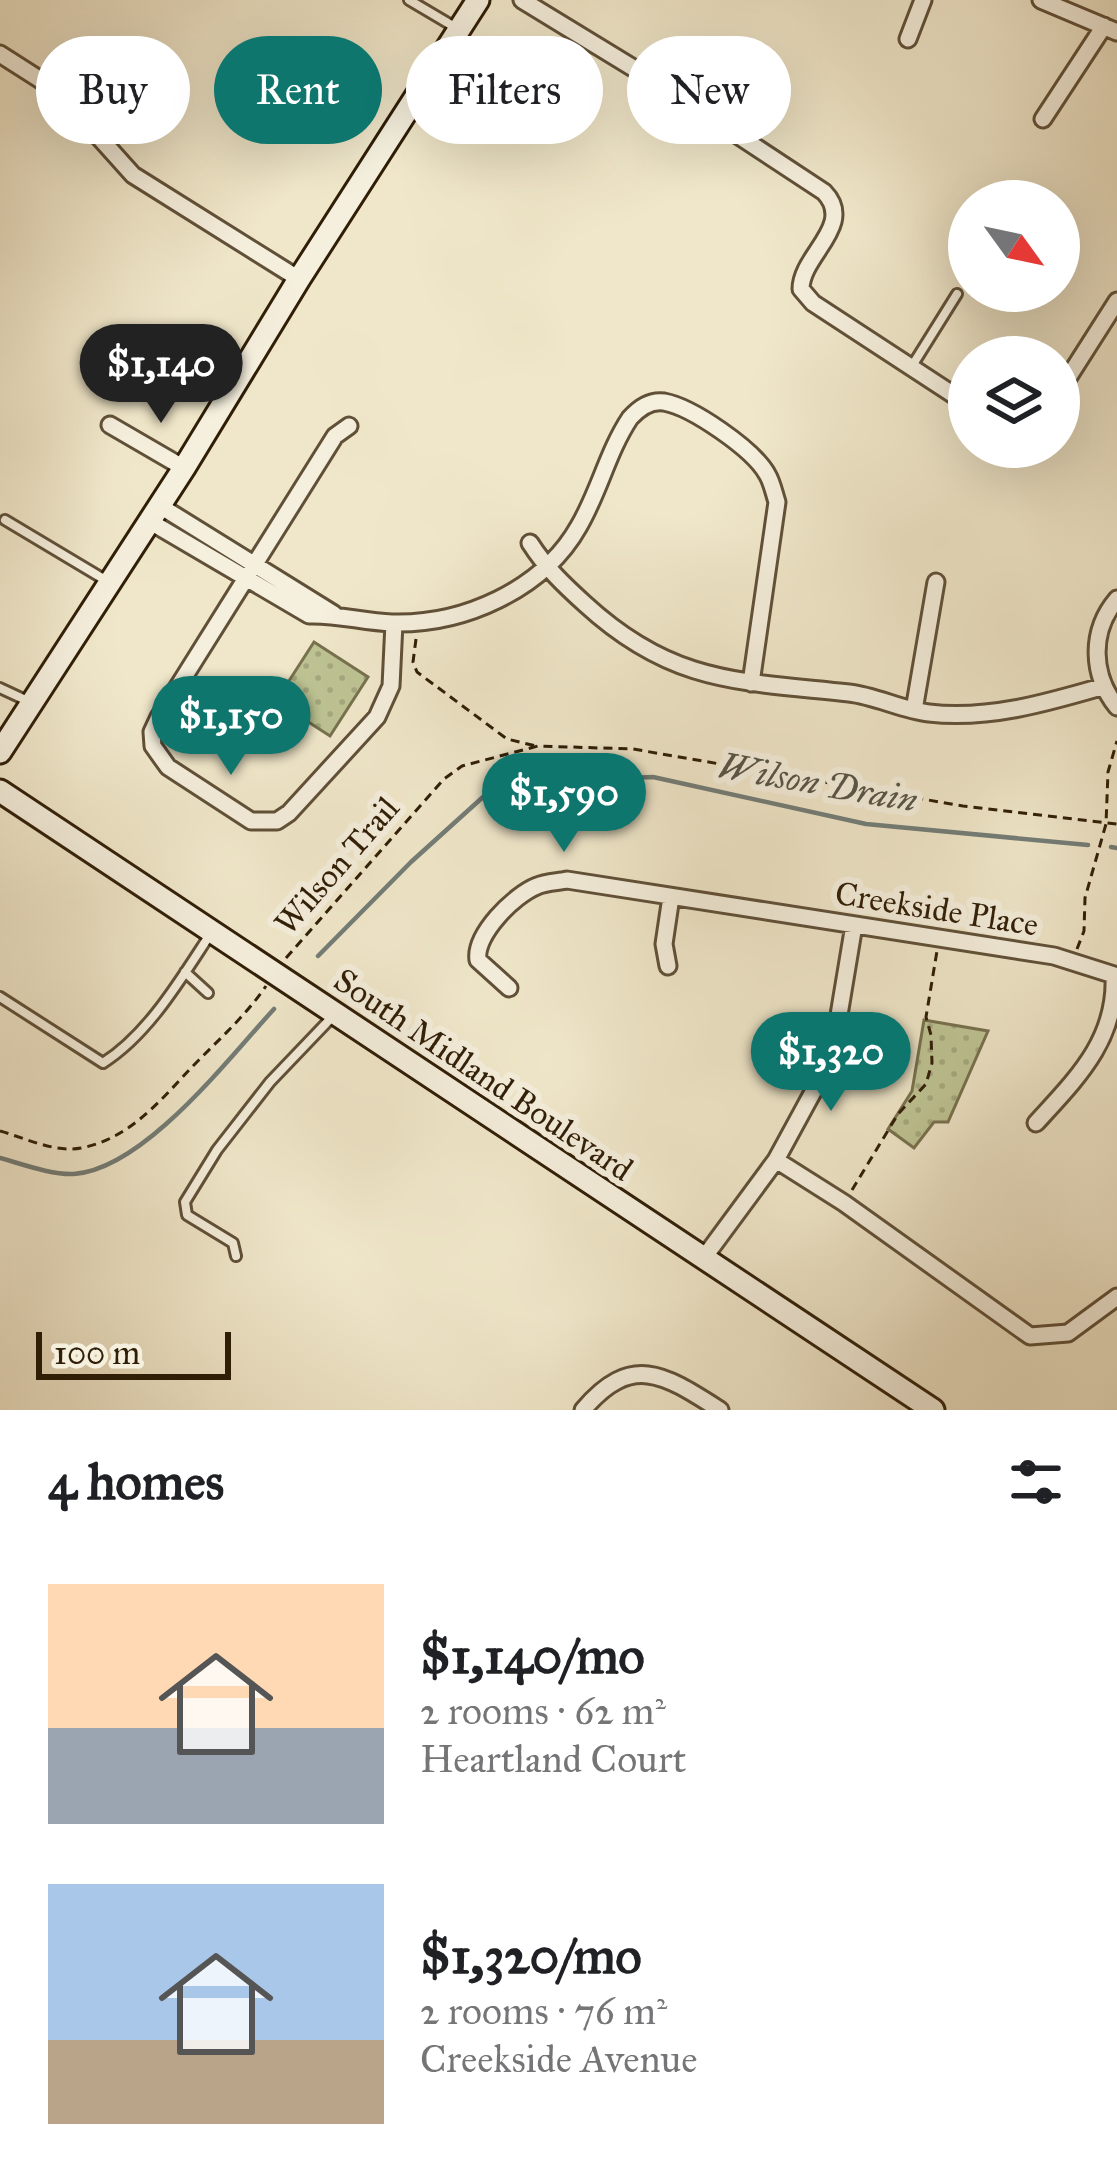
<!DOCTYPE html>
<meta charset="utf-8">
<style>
:root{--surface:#fff;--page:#f6f6f6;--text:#202124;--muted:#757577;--accent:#0f766e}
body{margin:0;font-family:"IM FELL Great Primer",serif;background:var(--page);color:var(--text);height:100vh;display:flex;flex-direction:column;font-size:45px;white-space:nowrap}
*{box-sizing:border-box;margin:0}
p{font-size:39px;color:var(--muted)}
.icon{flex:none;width:66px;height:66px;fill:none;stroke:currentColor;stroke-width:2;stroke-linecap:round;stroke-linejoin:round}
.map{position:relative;height:1410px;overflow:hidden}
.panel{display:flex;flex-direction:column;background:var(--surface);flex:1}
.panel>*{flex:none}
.top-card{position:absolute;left:36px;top:36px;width:1047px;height:108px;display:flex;gap:24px}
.needle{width:78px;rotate:123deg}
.controls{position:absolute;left:948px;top:180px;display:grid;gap:24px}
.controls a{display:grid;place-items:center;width:132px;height:132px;border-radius:50%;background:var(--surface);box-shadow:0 12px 48px #0002;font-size:60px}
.scale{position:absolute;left:36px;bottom:30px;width:195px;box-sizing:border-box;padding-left:12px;border:6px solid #301e07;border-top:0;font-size:33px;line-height:42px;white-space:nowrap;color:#301e07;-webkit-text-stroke:9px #f5efdd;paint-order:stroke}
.price{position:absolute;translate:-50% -102px;padding:0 27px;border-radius:42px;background:var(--accent);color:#fff;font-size:39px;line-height:78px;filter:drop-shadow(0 3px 6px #0008)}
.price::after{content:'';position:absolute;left:50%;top:72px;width:36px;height:27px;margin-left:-18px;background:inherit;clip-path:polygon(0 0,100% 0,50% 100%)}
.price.selected{background:#222;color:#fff}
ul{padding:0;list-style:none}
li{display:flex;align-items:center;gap:36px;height:300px;padding:0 48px}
li span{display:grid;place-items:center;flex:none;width:336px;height:240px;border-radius:0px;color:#555}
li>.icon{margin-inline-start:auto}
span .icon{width:144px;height:144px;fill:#fffc;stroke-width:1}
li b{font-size:51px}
h2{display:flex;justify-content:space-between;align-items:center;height:144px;padding:0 48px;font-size:51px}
.pill{padding:0 42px;border-radius:54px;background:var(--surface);box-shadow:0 12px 48px #0002;font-size:42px;line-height:108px}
.pill.selected{background:var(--accent);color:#fff}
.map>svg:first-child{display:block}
.park{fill:url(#park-dots);stroke:#77714e;stroke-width:3}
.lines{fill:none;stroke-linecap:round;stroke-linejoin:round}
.stream{stroke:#737d77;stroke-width:4.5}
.lane-casing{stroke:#605038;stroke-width:14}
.street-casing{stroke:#605038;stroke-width:21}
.secondary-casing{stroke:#301e07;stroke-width:27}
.path{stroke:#301e07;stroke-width:3;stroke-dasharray:9 6;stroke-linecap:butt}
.lane{stroke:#f5efdd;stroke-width:8}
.street{stroke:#f5efdd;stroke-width:15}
.secondary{stroke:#f5efdd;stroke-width:21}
.labels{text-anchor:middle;stroke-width:12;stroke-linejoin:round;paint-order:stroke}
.street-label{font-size:33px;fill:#301e07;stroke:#f5efdd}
.water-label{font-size:36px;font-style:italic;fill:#575548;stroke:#f5efdd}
</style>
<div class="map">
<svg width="1117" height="1410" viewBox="0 0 1117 1410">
<defs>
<pattern id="park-dots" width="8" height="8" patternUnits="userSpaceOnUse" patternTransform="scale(3)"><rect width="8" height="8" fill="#bec494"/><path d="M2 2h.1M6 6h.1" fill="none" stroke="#a4a87e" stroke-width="1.8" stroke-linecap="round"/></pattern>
</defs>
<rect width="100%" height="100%" fill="#f0e7ca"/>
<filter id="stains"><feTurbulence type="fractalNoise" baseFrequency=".00167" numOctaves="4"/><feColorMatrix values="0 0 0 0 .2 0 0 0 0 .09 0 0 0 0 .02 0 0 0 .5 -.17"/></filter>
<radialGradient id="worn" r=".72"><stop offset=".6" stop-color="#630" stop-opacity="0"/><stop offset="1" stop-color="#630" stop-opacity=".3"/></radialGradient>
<path class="park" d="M 314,642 L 368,677 L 330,736 L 276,701 Z
M 924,1020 L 988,1031 L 948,1122 L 934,1122 L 914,1148 L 888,1129 L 912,1091 Z"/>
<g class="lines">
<path class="stream" d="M 1111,847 L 1117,848
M 318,956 L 411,862 L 483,797 L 547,781 L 653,777 L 866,824 L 1088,845
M 0,1158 C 22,1164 51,1175 74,1174 C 144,1169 228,1059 274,1009"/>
<g class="lane-casing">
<path id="lane" d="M 409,0 L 458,29
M 912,366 L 957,294
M 5,520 L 107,581
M 0,688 L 30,702
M 185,972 L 208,993
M 0,997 L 103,1063 C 149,1034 182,977 211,933
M 236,1256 L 233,1243 L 187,1215 L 185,1202 L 217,1150 L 270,1082 L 335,1014"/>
</g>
<g class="street-casing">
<path id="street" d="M 522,0 L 666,88 L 824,192 C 856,225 801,255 801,289 L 813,303 L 969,405
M 1041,0 L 1117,32
M 908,39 L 923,0
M 0,54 L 86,109 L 98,136 L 133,175 L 299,279
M 1043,119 L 1104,26
M 1059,392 L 1117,301
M 110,425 L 184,468
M 349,426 L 335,436 L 159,717 L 152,732 L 153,746 L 168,767 L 251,821 L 277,821 L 289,813 L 377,717 L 391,686 L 394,623
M 160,506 L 334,614
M 149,521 L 309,615 C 338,614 363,622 392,623 C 463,625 543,590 579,526 C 599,492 608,451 630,418 C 639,408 650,400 664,402 C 692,407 753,449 767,474 C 772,482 774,493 777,502 L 751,683
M 530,543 C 546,568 564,585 585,604 C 672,684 739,681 849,693 C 876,696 902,710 929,713 C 987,720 1046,703 1101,687
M 1117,599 C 1089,632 1092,676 1117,707
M 914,710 L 936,582
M 668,966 L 664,944 L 671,897
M 509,988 L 478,960 C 474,935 514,895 537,886 C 546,882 558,882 567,880 L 1054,956 L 1114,975 C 1117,1040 1076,1079 1036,1123
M 776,1160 L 844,1203 L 1030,1336 L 1068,1333 L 1117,1297
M 703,1259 L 776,1160 L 832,1057 L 854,925
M 583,1410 C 632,1352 665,1375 720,1410"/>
</g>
<g class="secondary-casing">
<path id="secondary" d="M 0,752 L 184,468 L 299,279 L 478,0
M 0,791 L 933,1410"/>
</g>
<path class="path" d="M 416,639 L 413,662 L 417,672 L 507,739 L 536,746
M 1077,949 L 1084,931 L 1085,898 L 1106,824 L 1108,772 L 1117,741
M 286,958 L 444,779 L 462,766 L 538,746 L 633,749 L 963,806 L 1117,824
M 0,1131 C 25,1138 55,1153 81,1148 C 129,1139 160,1101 191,1068 C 217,1041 244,1018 266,986
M 852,1190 L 898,1114 L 926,1084 L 932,1063 L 931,1035 L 926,1017 L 937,951"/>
<use href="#lane" class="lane"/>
<use href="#street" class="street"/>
<use href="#secondary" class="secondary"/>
</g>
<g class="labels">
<g class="street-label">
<text transform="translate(336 865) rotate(-49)" y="12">Wilson Trail</text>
<text transform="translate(937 908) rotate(9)" y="12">Creekside Place</text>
<text transform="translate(484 1074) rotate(34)" y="12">South Midland Boulevard</text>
</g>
<g class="water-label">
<text transform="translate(818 782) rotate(10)" y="13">Wilson Drain</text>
</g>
</g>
<rect width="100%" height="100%" filter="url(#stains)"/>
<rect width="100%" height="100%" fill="url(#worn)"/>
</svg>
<div class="controls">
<a><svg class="needle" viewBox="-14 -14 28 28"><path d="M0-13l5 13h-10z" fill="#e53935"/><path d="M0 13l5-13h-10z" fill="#757577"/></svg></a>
<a><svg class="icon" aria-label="layers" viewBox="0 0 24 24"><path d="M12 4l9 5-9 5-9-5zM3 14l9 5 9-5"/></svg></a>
</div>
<div class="scale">100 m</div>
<b class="price selected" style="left:161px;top:426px">$1,140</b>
<b class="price" style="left:231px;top:778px">$1,150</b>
<b class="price" style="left:564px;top:855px">$1,590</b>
<b class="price" style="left:831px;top:1114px">$1,320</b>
<div class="top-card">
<a class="pill">Buy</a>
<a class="pill selected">Rent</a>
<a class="pill">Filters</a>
<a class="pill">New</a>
</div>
</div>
<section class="panel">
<h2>4 homes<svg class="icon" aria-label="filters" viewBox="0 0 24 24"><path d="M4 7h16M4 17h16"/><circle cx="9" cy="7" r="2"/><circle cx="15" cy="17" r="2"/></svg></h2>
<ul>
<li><span style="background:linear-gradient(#ffd9b3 60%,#9aa5b1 0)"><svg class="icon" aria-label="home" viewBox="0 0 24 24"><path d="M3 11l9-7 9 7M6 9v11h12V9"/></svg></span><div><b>$1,140/mo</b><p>2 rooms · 62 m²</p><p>Heartland Court</p></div></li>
<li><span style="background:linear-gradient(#a9c7e8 65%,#b9a48a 0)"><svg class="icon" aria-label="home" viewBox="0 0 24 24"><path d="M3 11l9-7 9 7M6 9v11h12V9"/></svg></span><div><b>$1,320/mo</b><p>2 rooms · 76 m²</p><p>Creekside Avenue</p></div></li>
</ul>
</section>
